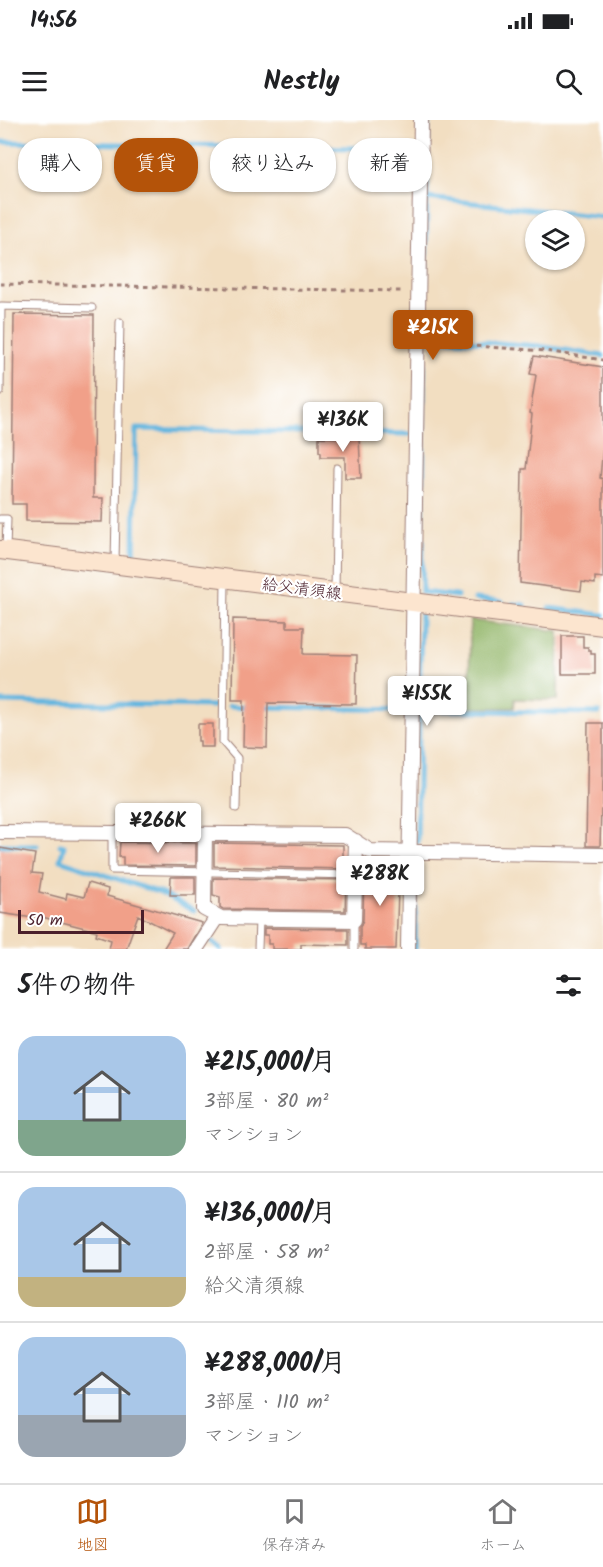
<!DOCTYPE html>
<html lang="ja">
<meta charset="utf-8">
<style>
:root{--surface:#fff;--page:#f2f2f2;--text:#202124;--muted:#757577;--line:#e0e0e0;--accent:#b45309}
body{margin:0;font-family:Kalam,"Klee One",sans-serif;background:var(--page);color:var(--text);height:100vh;display:flex;flex-direction:column;font-size:22px;white-space:nowrap}
*{box-sizing:border-box;margin:0}
p{font-size:20px;color:var(--muted)}
.icon{flex:none;width:33px;height:33px;fill:none;stroke:currentColor;stroke-width:2;stroke-linecap:round;stroke-linejoin:round}
.map{position:relative;height:829px;overflow:hidden}
.drawer{display:flex;flex-direction:column;background:var(--surface);flex:1}
.drawer>*{flex:none}
.banner{position:absolute;left:18px;top:18px;width:567px;height:54px;display:flex;gap:12px}
.controls{position:absolute;left:525px;top:90px;display:grid;gap:12px}
.controls a{display:grid;place-items:center;width:60px;height:60px;border-radius:50%;background:var(--surface);box-shadow:0 2px 4px #0004;font-size:30px}
.scale{position:absolute;left:18px;bottom:15px;width:126px;box-sizing:border-box;padding-left:6px;border:3px solid #4a1f2b;border-top:0;font-size:16px;line-height:21px;white-space:nowrap;color:#4a1f2b;-webkit-text-stroke:4px #fff;paint-order:stroke}
.price{position:absolute;translate:-50% -51px;padding:0 14px;border-radius:6px;background:#fff;color:#222;font-size:20px;line-height:39px;filter:drop-shadow(0 2px 3px #0008)}
.price::after{content:'';position:absolute;left:50%;top:36px;width:18px;height:14px;margin-left:-9px;background:inherit;clip-path:polygon(0 0,100% 0,50% 100%)}
.price.active{background:var(--accent);color:#fff}
ul{padding:0;list-style:none}
li{display:flex;align-items:center;gap:18px;height:150px;padding:0 18px}
li+li{border-top:2px solid var(--line)}
li span{display:grid;place-items:center;flex:none;width:168px;height:120px;border-radius:18px;color:#555}
li>.icon{margin-inline-start:auto}
span .icon{width:72px;height:72px;fill:#fffc;stroke-width:1}
li b{font-size:26px}
h2{display:flex;justify-content:space-between;align-items:center;height:72px;padding:0 18px;font-size:26px}
.tag{padding:0 21px;border-radius:24px;background:var(--surface);box-shadow:0 2px 4px #0004;font-size:21px;line-height:54px}
.tag.active{background:var(--accent);color:#fff}
.status{display:flex;justify-content:space-between;align-items:center;height:42px;padding:0 30px;background:var(--surface);direction:ltr}
.status svg{height:16px;fill:currentColor}
header{display:flex;justify-content:space-between;align-items:center;height:78px;padding:0 18px;background:var(--surface);font-size:27px;font-weight:700}
.tabs{display:flex;justify-content:space-around;align-items:center;height:84px;border-top:2px solid var(--line);background:var(--surface);font-size:16px;color:var(--muted)}
.tabs a{display:grid;justify-items:center;gap:3px}
.tabs .active{color:var(--accent)}
.map>svg:first-child{display:block}
.forest{fill:#94b76c;stroke:#6f6b4c;stroke-width:1.5}
.lines{fill:none;stroke-linecap:round;stroke-linejoin:round}
.stream{stroke:#63b6df;stroke-width:5}
.building{fill:#f1a089}
.lane-casing{stroke:#9e7e76;stroke-width:9}
.street-casing{stroke:#9e7e76;stroke-width:16}
.secondary-casing{stroke:#9e7e76;stroke-width:20}
.path{stroke:#9e7e76;stroke-width:3;stroke-dasharray:4.5 4.5;stroke-linecap:butt}
.lane{stroke:#fff;stroke-width:7}
.street{stroke:#fff;stroke-width:14}
.secondary{stroke:#fce5cf;stroke-width:18}
.labels{text-anchor:middle;stroke-width:4.5;stroke-linejoin:round;paint-order:stroke}
.street-label{font-size:16px;fill:#4a1f2b;stroke:#fff}
</style>
<div class="status"><b>14:56</b><svg viewBox="0 0 49 12"><path d="M0 12V9h3v3zM5 12V6h3v6zM10 12V3h3v9zM15 12V0h3v12zM26 1h20v11H26zM47 4h2v5h-2z"/></svg></div>
<header><svg class="icon" aria-label="menu" viewBox="0 0 24 24"><path d="M4 6h16M4 12h16M4 18h16"/></svg>Nestly<svg class="icon" aria-label="search" viewBox="0 0 24 24"><circle cx="10" cy="10" r="6"/><path d="M15 15l6 6"/></svg></header>
<div class="map">
<svg width="603" height="829" viewBox="0 0 603 829">
<rect width="100%" height="100%" fill="#fff"/>
<filter id="ink" filterUnits="userSpaceOnUse"><feTurbulence type="fractalNoise" baseFrequency=".0167" numOctaves="2"/><feDisplacementMap in="SourceGraphic" scale="12" xChannelSelector="R" yChannelSelector="G"/><feConvolveMatrix kernelMatrix="1 2 1 2 8 2 1 2 1" color-interpolation-filters="sRGB"/></filter>
<filter id="wash" filterUnits="userSpaceOnUse"><feTurbulence type="fractalNoise" baseFrequency=".008" numOctaves="4" result="noise"/><feDisplacementMap in="SourceGraphic" scale="24" xChannelSelector="R" yChannelSelector="G"/><feGaussianBlur stdDeviation="1.35" result="paint"/><feColorMatrix in="noise" values="0 0 0 0 0 0 0 0 0 0 0 0 0 0 0 0 0 1.4 0 .05"/><feComposite in="paint" operator="in"/></filter>
<g filter="url(#wash)">
<rect width="100%" height="100%" fill="#f2dec1"/>
<path class="forest" d="M 470,500 L 559,511 L 558,580 L 515,579 L 514,588 L 469,588 Z"/>
<g class="lines">
<path class="stream" d="M 0,22 L 415,29
M 427,78 L 603,97
M 425,216 L 428,0
M 429,218 L 539,226 L 603,236
M 423,403 L 424,226
M 423,419 L 422,472 L 457,476
M 134,438 L 136,309 L 410,314
M 475,479 L 502,482
M 513,484 L 525,485
M 549,488 L 603,495
M 0,582 L 214,586
M 229,586 L 251,587
M 263,587 L 404,590
M 419,590 L 599,593
M 417,722 L 421,495
M 0,725 L 37,725
M 60,725 L 64,726 L 60,740 L 160,773 L 194,791
M 212,822 L 221,829
M 415,829 L 416,739"/>
</g>
<g id="blocks">
<path class="building" d="M 14,194 L 94,195 L 93,378 L 103,378 L 102,402 L 26,401 L 26,384 L 12,384 Z
M 534,236 L 603,247 L 603,327 L 600,358 L 603,359 L 603,458 L 595,457 L 595,464 L 582,462 L 581,471 L 520,463 L 522,349 L 526,349 L 532,294 L 530,293 L 536,255 L 530,254 Z
M 319,317 L 359,318 L 361,358 L 345,358 L 345,337 L 321,337 L 321,332 L 319,332 Z
M 233,499 L 287,501 L 287,507 L 304,507 L 303,534 L 357,535 L 356,584 L 268,583 L 267,628 L 243,627 L 244,580 L 232,580 Z
M 562,516 L 583,516 L 583,527 L 588,527 L 588,530 L 591,530 L 591,534 L 595,534 L 595,554 L 562,554 Z
M 588,603 L 603,603 L 603,690 L 601,690 L 600,726 L 586,726 Z
M 198,604 L 213,604 L 213,627 L 200,627 L 200,621 L 198,621 Z
M 120,722 L 196,723 L 196,746 L 123,745 L 123,737 L 119,737 Z
M 214,723 L 343,725 L 343,747 L 346,747 L 346,749 L 214,746 Z
M 0,728 L 35,734 L 32,753 L 42,754 L 39,772 L 66,779 L 67,773 L 84,777 L 88,763 L 108,769 L 107,776 L 202,803 L 201,805 L 187,829 L 163,829 L 173,813 L 138,795 L 126,829 L 109,829 L 111,820 L 96,815 L 97,811 L 34,795 L 33,798 L 0,793 Z
M 383,742 L 399,742 L 396,829 L 365,829 L 365,825 L 360,825 L 360,807 L 363,800 L 364,747 L 382,747 Z
M 171,757 L 195,757 L 195,775 L 170,775 Z
M 213,758 L 346,760 L 345,791 L 223,789 L 220,787 L 220,777 L 213,775 Z
M 264,808 L 348,809 L 348,825 L 301,824 L 301,829 L 272,829 L 272,824 L 268,824 L 268,815 L 264,815 Z"/>
</g>
</g>
<g filter="url(#ink)">
<use href="#blocks" fill-opacity="0" stroke="#9e7e76" stroke-width="1.5"/>
<g class="lines">
<g class="lane-casing">
<path id="lane" d="M 0,272 L 1,186 L 92,188
M 0,399 L 7,399 L 6,429
M 115,442 L 120,202
M 225,459 L 223,622 L 237,638 L 236,688
M 335,472 L 337,348
M 112,713 L 112,750 L 355,755
M 258,829 L 259,799
M 354,829 L 354,800"/>
</g>
<g class="street-casing">
<path id="street" d="M 0,712 L 345,715 L 370,731 L 603,735
M 205,714 L 204,789 L 221,798 L 354,800 L 356,721
M 196,829 L 217,797
M 408,829 L 421,0"/>
</g>
<g class="secondary-casing">
<path id="secondary" d="M 0,430 L 603,506"/>
</g>
<path class="path" d="M 0,164 L 403,171
M 431,223 L 545,231 L 603,240"/>
<use href="#lane" class="lane"/>
<use href="#street" class="street"/>
<use href="#secondary" class="secondary"/>
</g>
</g>
<g class="labels">
<g class="street-label">
<text transform="translate(302 468) rotate(7)" y="6">給父清須線</text>
</g>
</g>
</svg>
<div class="controls">
<a><svg class="icon" aria-label="layers" viewBox="0 0 24 24"><path d="M12 4l9 5-9 5-9-5zM3 14l9 5 9-5"/></svg></a>
</div>
<div class="scale">50 m</div>
<b class="price active" style="left:433px;top:241px">¥215K</b>
<b class="price" style="left:343px;top:333px">¥136K</b>
<b class="price" style="left:427px;top:607px">¥155K</b>
<b class="price" style="left:158px;top:734px">¥266K</b>
<b class="price" style="left:380px;top:787px">¥288K</b>
<div class="banner">
<a class="tag">購入</a>
<a class="tag active">賃貸</a>
<a class="tag">絞り込み</a>
<a class="tag">新着</a>
</div>
</div>
<section class="drawer">
<h2>5件の物件<svg class="icon" aria-label="filters" viewBox="0 0 24 24"><path d="M4 7h16M4 17h16"/><circle cx="9" cy="7" r="2"/><circle cx="15" cy="17" r="2"/></svg></h2>
<ul>
<li><span style="background:linear-gradient(#a9c7e8 70%,#7fa58c 0)"><svg class="icon" aria-label="home" viewBox="0 0 24 24"><path d="M3 11l9-7 9 7M6 9v11h12V9"/></svg></span><div><b>¥215,000/月</b><p>3部屋 · 80 m²</p><p>マンション</p></div></li>
<li><span style="background:linear-gradient(#a9c7e8 75%,#c2b280 0)"><svg class="icon" aria-label="home" viewBox="0 0 24 24"><path d="M3 11l9-7 9 7M6 9v11h12V9"/></svg></span><div><b>¥136,000/月</b><p>2部屋 · 58 m²</p><p>給父清須線</p></div></li>
<li><span style="background:linear-gradient(#a9c7e8 65%,#9aa5b1 0)"><svg class="icon" aria-label="home" viewBox="0 0 24 24"><path d="M3 11l9-7 9 7M6 9v11h12V9"/></svg></span><div><b>¥288,000/月</b><p>3部屋 · 110 m²</p><p>マンション</p></div></li>
</ul>
</section>
<nav class="tabs">
<a class="active"><svg class="icon" aria-label="map" viewBox="0 0 24 24"><path d="M3 6l6-2 6 2 6-2v14l-6 2-6-2-6 2zM9 4v14M15 6v14"/></svg>地図</a>
<a><svg class="icon" aria-label="saved" viewBox="0 0 24 24"><path d="M7 4h10v16l-5-4-5 4z"/></svg>保存済み</a>
<a><svg class="icon" aria-label="home" viewBox="0 0 24 24"><path d="M3 11l9-7 9 7M6 9v11h12V9"/></svg>ホーム</a>
</nav>
